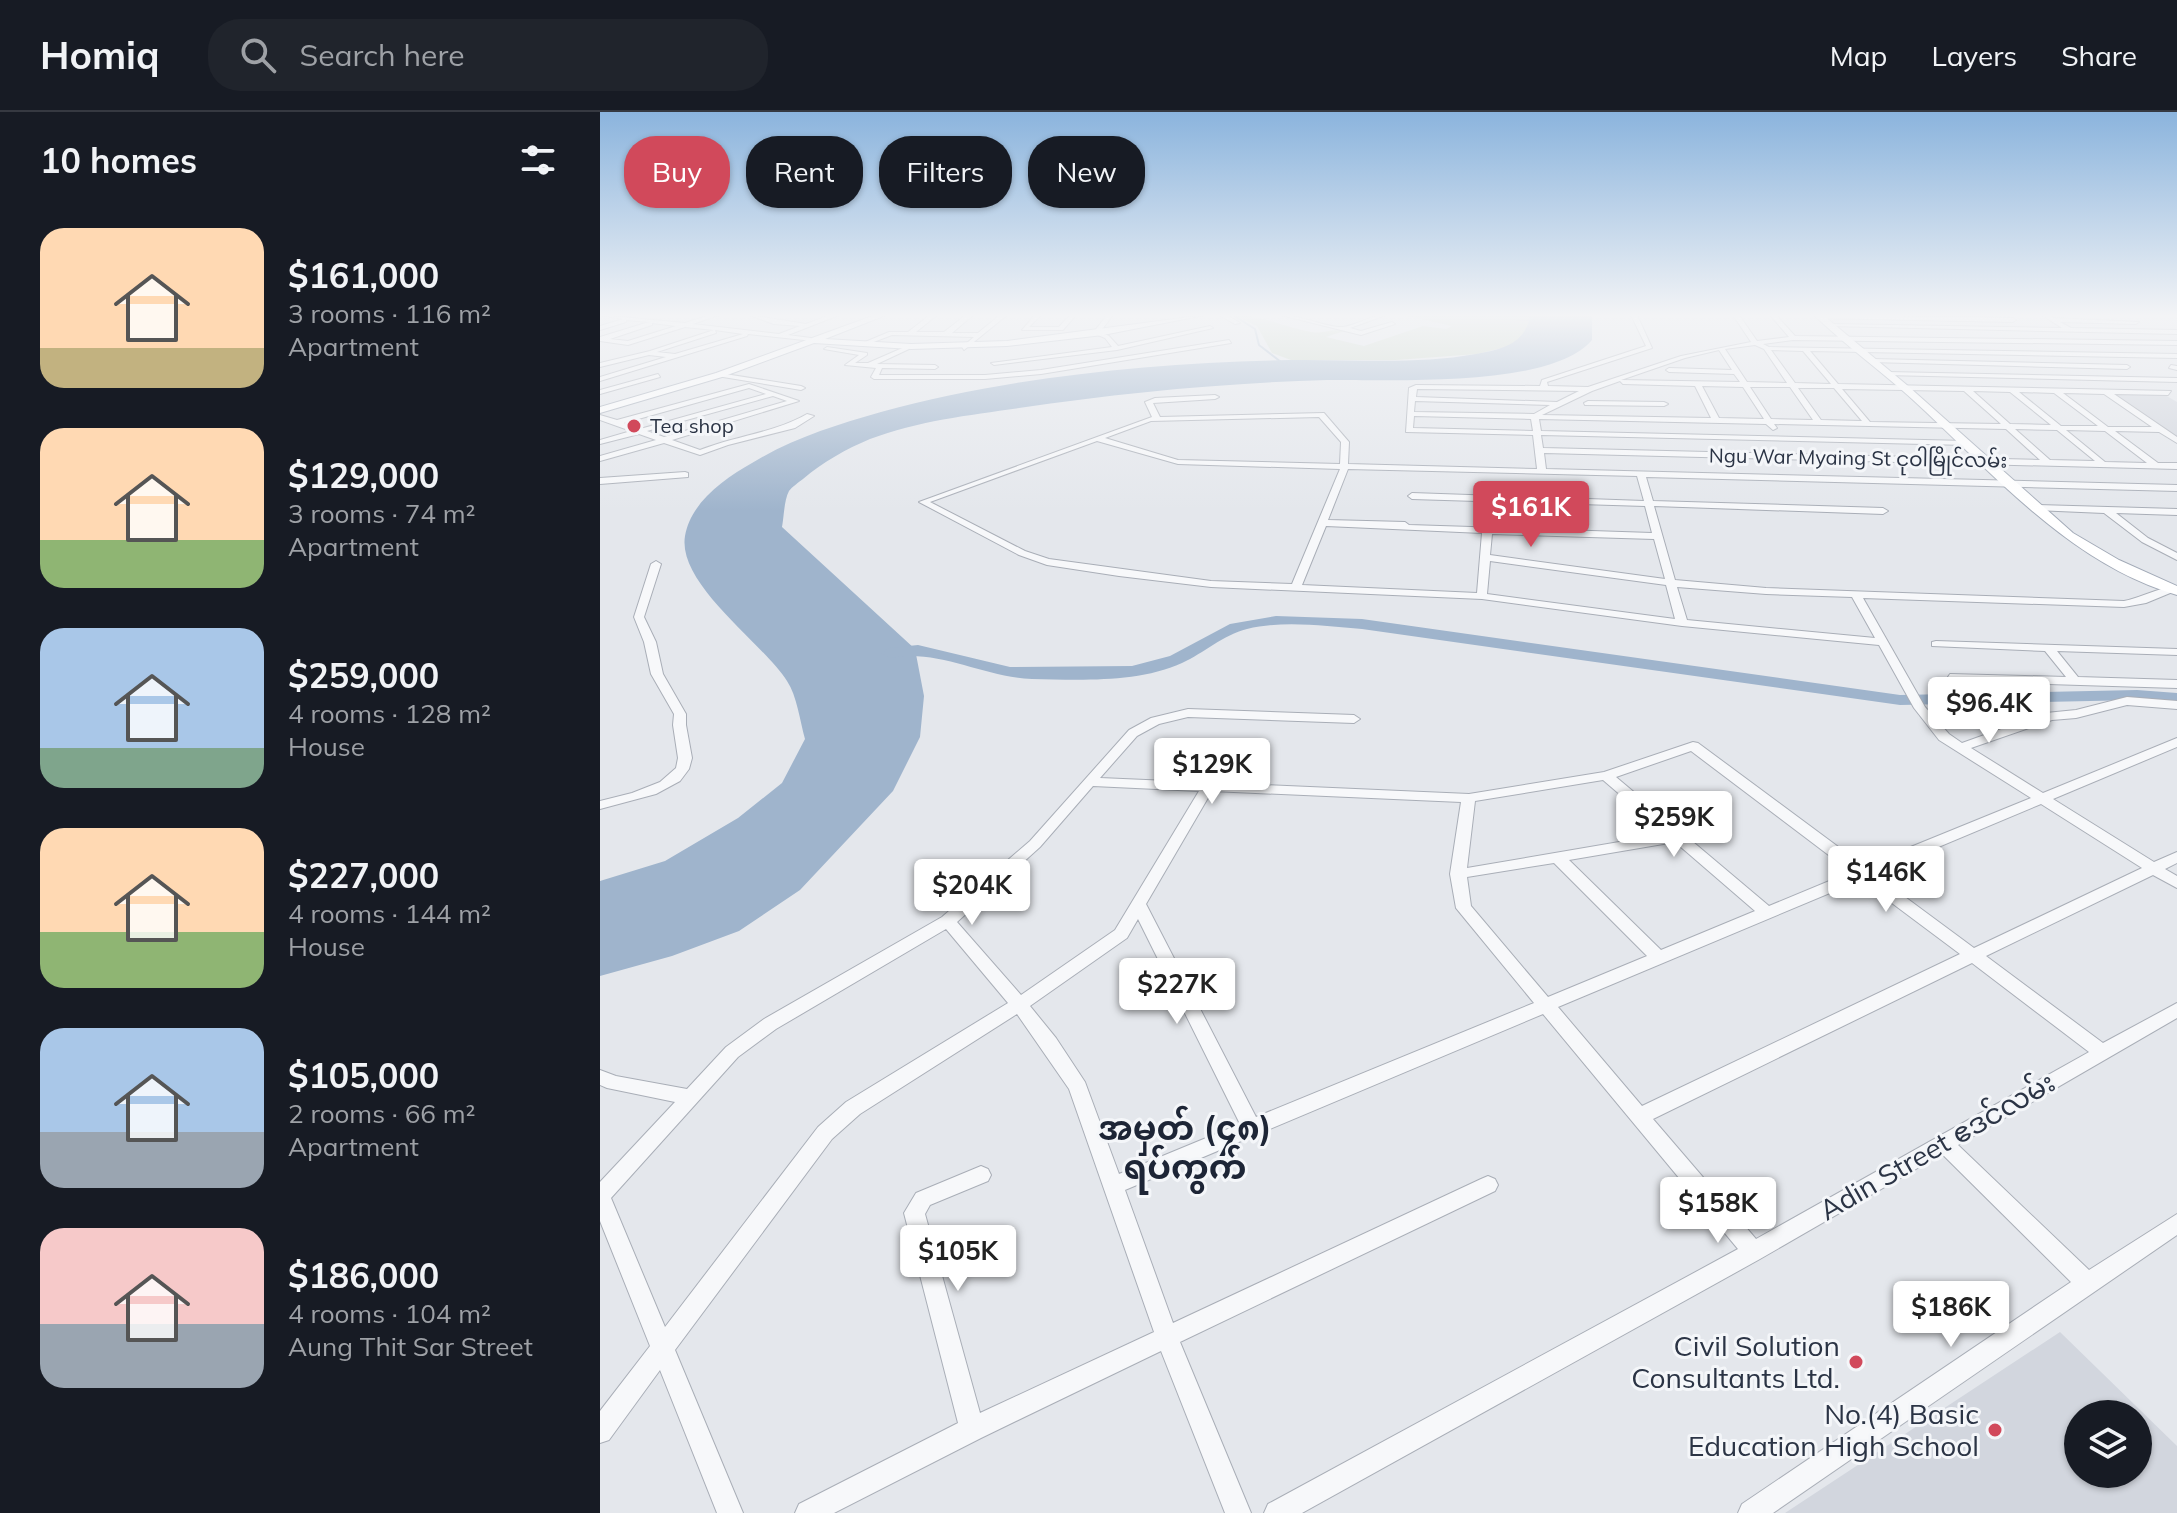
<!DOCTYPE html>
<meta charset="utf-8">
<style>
:root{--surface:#171b24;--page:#20242c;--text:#f1f3f6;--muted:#9ea1a6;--line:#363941;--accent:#d1495b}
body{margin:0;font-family:Mulish,"Noto Sans Myanmar",sans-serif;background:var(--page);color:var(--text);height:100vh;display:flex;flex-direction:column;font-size:30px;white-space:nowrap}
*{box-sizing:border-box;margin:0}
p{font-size:26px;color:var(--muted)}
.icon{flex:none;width:44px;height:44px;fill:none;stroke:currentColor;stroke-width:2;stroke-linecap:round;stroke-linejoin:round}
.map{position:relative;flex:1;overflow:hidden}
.side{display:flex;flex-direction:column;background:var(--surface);width:600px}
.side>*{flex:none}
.banner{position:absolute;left:24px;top:24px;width:760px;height:72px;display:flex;gap:16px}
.tools{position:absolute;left:1464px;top:1288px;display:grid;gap:16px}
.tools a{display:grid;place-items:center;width:88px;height:88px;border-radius:50%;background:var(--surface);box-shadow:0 2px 6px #0004;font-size:40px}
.price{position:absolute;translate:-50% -68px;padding:0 18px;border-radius:8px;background:#fff;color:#222;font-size:26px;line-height:52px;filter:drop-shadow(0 2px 4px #0008)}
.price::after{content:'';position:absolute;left:50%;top:48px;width:24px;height:18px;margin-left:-12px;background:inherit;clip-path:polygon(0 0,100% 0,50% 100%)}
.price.active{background:var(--accent);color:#fff}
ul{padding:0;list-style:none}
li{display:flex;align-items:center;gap:24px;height:200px;padding:0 40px}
li span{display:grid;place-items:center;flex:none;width:224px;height:160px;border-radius:24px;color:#555}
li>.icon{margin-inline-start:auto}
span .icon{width:96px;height:96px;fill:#fffc;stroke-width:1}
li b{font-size:34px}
h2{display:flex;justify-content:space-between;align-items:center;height:96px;padding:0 40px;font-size:34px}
.pill{padding:0 28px;border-radius:32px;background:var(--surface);box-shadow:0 2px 6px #0004;font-size:28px;line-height:72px}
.pill.active{background:var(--accent);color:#fff}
header{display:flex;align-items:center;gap:48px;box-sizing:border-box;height:112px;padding:0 40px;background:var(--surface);border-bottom:2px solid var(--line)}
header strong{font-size:38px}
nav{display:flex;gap:44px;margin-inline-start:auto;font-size:28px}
.search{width:560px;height:72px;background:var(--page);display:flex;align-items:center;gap:20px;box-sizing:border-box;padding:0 28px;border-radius:32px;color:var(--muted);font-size:30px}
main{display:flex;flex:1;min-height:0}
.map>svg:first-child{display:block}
.built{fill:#d2d6de;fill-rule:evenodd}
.green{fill:#c9d6c5}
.water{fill:#9fb4cc}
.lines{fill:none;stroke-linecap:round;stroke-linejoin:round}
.stream{stroke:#9fb4cc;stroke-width:2}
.river{fill:#9fb4cc;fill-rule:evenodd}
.minor-casing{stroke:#a9aeb7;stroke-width:2}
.major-casing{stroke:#a3abb8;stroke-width:2}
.minor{fill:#f7f8fa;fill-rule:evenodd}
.major{fill:#fff;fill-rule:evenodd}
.poi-dot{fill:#d1495b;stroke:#f4f6f9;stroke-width:3}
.labels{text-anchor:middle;stroke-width:6;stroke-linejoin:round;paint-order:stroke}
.far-poi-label{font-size:20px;fill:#2b3445;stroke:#f4f6f9;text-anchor:start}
.far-street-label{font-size:20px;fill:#2b3445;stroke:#f4f6f9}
.near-street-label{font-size:28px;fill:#2b3445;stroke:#f4f6f9}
.near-poi-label{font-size:28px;fill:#2b3445;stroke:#f4f6f9;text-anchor:end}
.near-quarter-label{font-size:34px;font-weight:bold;fill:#1d2536;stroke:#f4f6f9}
</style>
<header>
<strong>Homiq</strong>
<div class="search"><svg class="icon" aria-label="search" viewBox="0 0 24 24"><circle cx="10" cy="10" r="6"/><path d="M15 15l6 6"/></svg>Search here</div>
<nav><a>Map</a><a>Layers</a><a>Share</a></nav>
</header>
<main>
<section class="side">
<h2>10 homes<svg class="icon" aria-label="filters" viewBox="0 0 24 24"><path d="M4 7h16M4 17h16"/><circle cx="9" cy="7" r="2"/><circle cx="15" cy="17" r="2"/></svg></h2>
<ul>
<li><span style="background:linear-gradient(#ffd9b3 75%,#c2b280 0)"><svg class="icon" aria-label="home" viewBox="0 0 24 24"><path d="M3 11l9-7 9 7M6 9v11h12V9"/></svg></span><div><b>$161,000</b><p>3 rooms · 116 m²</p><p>Apartment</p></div></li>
<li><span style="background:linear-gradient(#ffd9b3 70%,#8fb573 0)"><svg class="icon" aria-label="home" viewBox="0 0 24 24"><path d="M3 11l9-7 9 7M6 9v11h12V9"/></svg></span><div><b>$129,000</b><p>3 rooms · 74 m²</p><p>Apartment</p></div></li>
<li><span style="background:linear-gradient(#a9c7e8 75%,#7fa58c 0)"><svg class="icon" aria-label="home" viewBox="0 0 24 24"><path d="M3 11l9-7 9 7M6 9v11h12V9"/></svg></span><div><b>$259,000</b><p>4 rooms · 128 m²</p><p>House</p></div></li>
<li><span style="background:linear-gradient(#ffd9b3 65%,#8fb573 0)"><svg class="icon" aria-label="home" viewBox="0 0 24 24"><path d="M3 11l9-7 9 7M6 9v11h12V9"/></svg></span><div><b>$227,000</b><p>4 rooms · 144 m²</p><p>House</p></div></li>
<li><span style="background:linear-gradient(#a9c7e8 65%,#9aa5b1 0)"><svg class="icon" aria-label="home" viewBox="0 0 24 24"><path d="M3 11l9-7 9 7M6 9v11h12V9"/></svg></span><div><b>$105,000</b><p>2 rooms · 66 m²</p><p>Apartment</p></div></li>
<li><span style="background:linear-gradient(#f6c9c9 60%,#9aa5b1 0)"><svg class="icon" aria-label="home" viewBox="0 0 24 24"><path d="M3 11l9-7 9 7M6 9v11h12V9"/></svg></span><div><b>$186,000</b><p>4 rooms · 104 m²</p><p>Aung Thit Sar Street</p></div></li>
</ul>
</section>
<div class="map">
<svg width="1577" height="1401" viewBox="0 0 1577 1401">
<rect width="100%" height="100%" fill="#e4e7ec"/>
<path class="built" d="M 1512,281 L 1565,283 L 1577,290 L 1577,326 Z
M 1460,1220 L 1577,1334 L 1577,1401 L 1185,1401 ZM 1478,1302 L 1538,1302 L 1538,1362 L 1478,1362 Z"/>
<path class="green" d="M 633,203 C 660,203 685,215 711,220 C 722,222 732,216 744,219 L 726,225 L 764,234 L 823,214 L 846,217 L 852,214 L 803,203 L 928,203 L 930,208 L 924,223 L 910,234 L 877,242 L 796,248 L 691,248 L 672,241 L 657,214 Z"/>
<path class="water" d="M 928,203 L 992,203 L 992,228 C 951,277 788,267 727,268 C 624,271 521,281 419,296 C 370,303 317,309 270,327 C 246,337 223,350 203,367 C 199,370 192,375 189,379 C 184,388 184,405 182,415 L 315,537 L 324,584 L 320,625 L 293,679 L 200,778 L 139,819 L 72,844 L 0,864 L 0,769 L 65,749 L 138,706 L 182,671 L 205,627 C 200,609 197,584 187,569 C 163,531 77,472 85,424 C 91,390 124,367 152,351 C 193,326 236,313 281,300 C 413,264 553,251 689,248 C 751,247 815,253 876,242 C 899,238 922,233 929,209 L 915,209 L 930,208 Z"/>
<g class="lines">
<path class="stream" d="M 633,203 L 655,217 L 659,233 L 681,250"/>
<path class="river" d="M 676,504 L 762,507 L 1300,583 L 1537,578 L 1577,581 L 1577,591 L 1537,588 L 1300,593 L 762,517 C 725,514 683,508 647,517 C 623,523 604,541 582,551 C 538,571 480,568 432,567 C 383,565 338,536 289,546 L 281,541 L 289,536 L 318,533 L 410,555 L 532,554 L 570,544 L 630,512 Z"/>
<g class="minor-casing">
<path id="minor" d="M 0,203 L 85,211 L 110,203 L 119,203 L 93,212 L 179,222 L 200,214 L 174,212 L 149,203 L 206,212 L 230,203 L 239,203 L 188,223 L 211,226 L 213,229 L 148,222 L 147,224 L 0,269 L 0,265 L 66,245 L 49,243 L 0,255 L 0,251 L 50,239 L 114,218 L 85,215 L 28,233 L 0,229 L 0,225 L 49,210 L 26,208 L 26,210 L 0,218 L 0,214 L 23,207 ZM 52,211 L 76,214 L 28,229 L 10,227 L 52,213 ZM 115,218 L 143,222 L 75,242 L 57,240 L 116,221 Z
M 330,203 L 337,203 L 316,220 L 344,220 L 366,203 L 373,203 L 352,221 L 378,221 L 400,203 L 407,203 L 364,238 L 362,235 L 374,225 L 292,223 L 263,234 L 258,233 L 289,220 L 308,220 Z
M 435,203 L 441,203 L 429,215 L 459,215 L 470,203 L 476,203 L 463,218 L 422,218 Z
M 507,203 L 513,203 L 500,220 L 509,224 L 518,234 L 610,214 L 613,216 L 517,238 L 394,253 L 391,251 L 512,235 L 505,226 L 493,221 Z
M 619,203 L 627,203 L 640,211 L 635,212 Z
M 681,203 C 701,203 727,216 743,215 C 758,213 770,203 786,203 L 750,216 L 761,219 L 792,210 L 795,212 L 761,223 Z
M 1031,203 L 1037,203 L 1052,236 L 947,270 L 948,274 L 988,275 L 1081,244 L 1151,230 L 1133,203 L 1139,203 L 1157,229 L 1189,225 L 1170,203 L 1176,203 L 1195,224 L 1577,229 L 1577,233 L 1193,228 L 1163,232 L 1169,235 L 1577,242 L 1577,246 L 1210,239 L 1238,272 L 1571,279 L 1568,283 L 1514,282 L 1577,325 L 1577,331 L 1559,320 L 1515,319 L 1558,351 L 1577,351 L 1577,357 L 944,341 L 946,357 L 1577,373 L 1577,379 L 1046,365 L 1053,389 L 1283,396 L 1288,399 L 1283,402 L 1054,394 L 1075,468 L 1166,476 L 1524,489 C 1541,486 1558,475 1575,475 L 1575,479 L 1546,491 L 1524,495 L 1263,486 L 1325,595 L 1349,622 L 1362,631 L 1446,601 L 1476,598 L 1527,585 L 1577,589 L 1577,597 L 1527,593 L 1476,606 L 1452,608 L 1371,636 L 1443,681 L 1577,626 L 1577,635 L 1453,687 L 1554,750 L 1577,740 L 1577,751 L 1565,757 L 1577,764 L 1577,776 L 1553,763 L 1386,844 L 1503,931 L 1577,891 L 1577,906 L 1358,1033 L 1489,1158 L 1577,1102 L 1577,1123 L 1173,1401 L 1138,1401 L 1142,1392 L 1471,1170 L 1342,1042 L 1160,1147 L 702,1401 L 664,1401 L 668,1392 L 1138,1137 L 943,902 L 525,1078 L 573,1211 L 881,1067 L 888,1064 L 895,1067 L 898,1073 L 895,1079 L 580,1230 L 651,1401 L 625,1401 L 561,1239 L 381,1326 L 234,1401 L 195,1401 L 199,1392 L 358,1311 L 304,1101 L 316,1081 L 381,1054 L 388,1057 L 391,1063 L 388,1069 L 330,1093 L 325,1102 L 380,1301 L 554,1220 L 469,977 L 417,902 L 260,1002 L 232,1027 L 75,1238 L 143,1401 L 117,1401 L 60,1258 L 9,1328 L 0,1331 L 0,1299 L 50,1234 L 0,1109 L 0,1070 L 75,990 L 7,976 L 0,973 L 0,958 L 16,964 L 87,977 L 126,935 L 164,907 L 342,805 L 430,729 L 529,618 L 551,606 L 588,597 L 754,603 L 760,607 L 754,611 L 588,605 L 559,612 L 537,624 L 500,666 L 869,682 L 1004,660 L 1093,630 L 1098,631 L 1264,754 L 1431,686 L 1339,628 L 1314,596 L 1279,533 L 1082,514 L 882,487 L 611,475 L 519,464 L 447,453 L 419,443 L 319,390 L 552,305 L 545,290 L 555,286 L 615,283 L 619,285 L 615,287 L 553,291 L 560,305 L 724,301 L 749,330 L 748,352 L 937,357 L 933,323 L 806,320 L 809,276 L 816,273 L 940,274 L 942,268 L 1046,234 ZM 1155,233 L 1164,237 L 1187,271 L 1147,270 L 1125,237 ZM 1119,238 L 1132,258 L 1069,256 L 1066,258 L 1069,260 L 1134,262 L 1140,270 L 1021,268 L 1085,246 ZM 1171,238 L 1203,239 L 1231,272 L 1195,271 ZM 1020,269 L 1023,272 L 1095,274 L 1111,306 L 942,303 L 992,279 ZM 1102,274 L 1143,275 L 1164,307 L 1119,306 ZM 1150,275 L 1190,275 L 1213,308 L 1171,307 ZM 1198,276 L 1234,276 L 1262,309 L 1221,308 ZM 817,277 L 979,279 L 957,290 L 816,285 ZM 1242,277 L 1364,279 L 1401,312 L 1270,310 ZM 1373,279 L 1410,280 L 1451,313 L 1410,312 ZM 1419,280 L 1454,281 L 1498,314 L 1461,314 ZM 1463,281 L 1504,282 L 1552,315 L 1508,315 ZM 815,289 L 950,293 L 934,302 L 814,300 ZM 814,304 L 931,307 L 933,319 L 813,316 ZM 719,305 L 741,330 L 740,352 L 578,348 L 505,326 L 551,309 ZM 939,307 L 1166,312 L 1173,318 L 1177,316 L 1174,312 L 1406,317 L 1440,348 L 943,336 L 941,323 L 1366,333 L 1370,331 L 1366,329 L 941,319 ZM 1415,317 L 1457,318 L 1495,349 L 1450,348 ZM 1466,318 L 1505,319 L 1547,351 L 1505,350 ZM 497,329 L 578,352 L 740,357 L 692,472 L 611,469 L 449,447 L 425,439 L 330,390 ZM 748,357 L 1037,364 L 1044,389 L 812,381 L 808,384 L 812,387 L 1045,394 L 1052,421 L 809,413 L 805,410 L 728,408 ZM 726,414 L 882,421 L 877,481 L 702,473 ZM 892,422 L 1054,427 L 1065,467 L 890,443 ZM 890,449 L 1066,473 L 1075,507 L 887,482 ZM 1077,475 L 1166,482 L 1252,485 L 1275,526 L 1087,508 ZM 1091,639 L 1251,760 L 1169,794 L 1016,665 ZM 1003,668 L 1066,722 L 867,756 L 875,689 ZM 493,674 L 599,679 L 515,818 L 421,883 L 357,810 L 440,735 ZM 612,679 L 861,690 L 850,762 L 856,796 L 934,891 L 656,1005 L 546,792 ZM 1441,692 L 1542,756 L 1374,836 L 1274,762 ZM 1075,730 L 1155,799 L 1061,838 L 969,748 ZM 954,751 L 1047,844 L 948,885 L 871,794 L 867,765 ZM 1261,768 L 1360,842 L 1042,994 L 958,895 ZM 538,807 L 640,1012 L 519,1062 L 485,970 L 456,926 L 430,894 L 527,826 ZM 346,817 L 408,891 L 246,990 L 218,1015 L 65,1215 L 11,1086 L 138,945 L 176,917 ZM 1372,851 L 1489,940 L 1156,1127 L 1053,1007 Z
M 1220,203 L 1413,206 L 1416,208 L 1413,210 L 1218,206 Z
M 1442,203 L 1449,203 L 1454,206 L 1539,210 L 1536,212 L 1460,210 L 1471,216 L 1577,218 L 1577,222 L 1229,214 L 1232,212 L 1462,216 Z
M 629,228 L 631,231 L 441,262 L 385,267 L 274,267 L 271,265 L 276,256 L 245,253 L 259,243 L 224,237 L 227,235 L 267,241 L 267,243 L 255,251 L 268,251 L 307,234 L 309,237 L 277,252 L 335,253 L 338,255 L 335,257 L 282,256 L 279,263 L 385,263 L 441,258 Z
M 1273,247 L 1527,253 L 1530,255 L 1527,257 L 1271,250 Z
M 1571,253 L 1577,254 L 1577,258 L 1569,256 Z
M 1288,260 L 1577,266 L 1577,270 L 1286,263 Z
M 119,261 L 201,274 L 205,276 L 201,278 L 117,264 Z
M 58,262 L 60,265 L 0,282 L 0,278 Z
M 149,272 L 199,289 L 72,328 L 100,338 C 135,324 174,321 207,302 L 214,304 L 195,316 L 128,333 L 100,343 L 64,331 L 0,349 L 0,344 L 56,328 L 39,322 L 0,332 L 0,328 L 31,319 L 0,308 L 0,303 L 17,308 ZM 149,276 L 166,282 L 40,317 L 24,311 ZM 173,284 L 187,289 L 64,325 L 47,319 Z
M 988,289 L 1064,290 L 1068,292 L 1064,294 L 985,293 L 984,291 Z
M 85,360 L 88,361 L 88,365 L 0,372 L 0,366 Z
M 1438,393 L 1577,397 L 1577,403 L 1516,401 L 1548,426 L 1577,441 L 1577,448 L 1542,430 L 1504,401 L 1435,398 L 1435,394 Z
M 56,449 L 61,452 L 44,505 L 56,530 L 63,562 L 86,602 L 86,613 L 92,646 L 89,657 L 80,669 L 56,682 L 0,697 L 0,689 L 32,681 L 60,670 L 76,656 L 78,646 L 73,613 L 74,602 L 51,562 L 44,530 L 34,505 L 51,452 Z
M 1336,529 L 1577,537 L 1577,543 L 1457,539 L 1478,565 L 1577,568 L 1577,576 L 1354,569 L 1348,565 L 1350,562 L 1466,565 L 1445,539 L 1332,534 L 1332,530 Z"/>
</g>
<g class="major-casing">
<path id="major" d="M 275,203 L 286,203 L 225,227 L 311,232 L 407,229 L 605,203 L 503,223 L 407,234 L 311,237 L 214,231 L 122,265 L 0,301 L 0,295 L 116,261 Z
M 1214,203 L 1223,203 L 1308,274 L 1473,421 L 1519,448 L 1577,474 L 1577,483 C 1470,452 1392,360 1312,287 C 1281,259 1245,233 1214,203 Z"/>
</g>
<use href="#minor" class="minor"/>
<use href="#major" class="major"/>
</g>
<linearGradient id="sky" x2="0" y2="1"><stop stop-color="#8bb4dd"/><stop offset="0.51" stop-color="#f3f4f6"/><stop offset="1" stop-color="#f3f4f6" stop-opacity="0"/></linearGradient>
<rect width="1577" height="399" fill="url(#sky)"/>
<g class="poi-dot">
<circle cx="34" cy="314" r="8"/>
<circle cx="1256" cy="1250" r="8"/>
<circle cx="1395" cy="1318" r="8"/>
</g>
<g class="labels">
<g class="far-poi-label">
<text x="50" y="321">Tea shop</text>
</g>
<g class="far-street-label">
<text transform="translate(1258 346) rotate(1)" y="7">Ngu War Myaing St ငုဝါမြိုင်လမ်း</text>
</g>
<g class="near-street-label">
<text transform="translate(1337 1034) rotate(-30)" y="10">Adin Street ဧဒင်လမ်း</text>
</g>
<g class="near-poi-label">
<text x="1240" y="1244">Civil Solution<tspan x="1240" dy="32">Consultants Ltd.</tspan></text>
<text x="1379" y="1312">No.(4) Basic<tspan x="1379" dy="32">Education High School</tspan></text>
</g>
<g class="near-quarter-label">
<text x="585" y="1028">အမှတ် (၄၈)<tspan x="585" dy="39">ရပ်ကွက်</tspan></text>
</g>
</g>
</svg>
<div class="tools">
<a><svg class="icon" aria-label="layers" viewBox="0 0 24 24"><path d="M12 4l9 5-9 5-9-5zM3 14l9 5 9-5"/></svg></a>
</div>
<b class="price active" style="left:931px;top:437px">$161K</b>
<b class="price" style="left:1389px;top:633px">$96.4K</b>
<b class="price" style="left:612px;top:694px">$129K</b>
<b class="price" style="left:1074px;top:747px">$259K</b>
<b class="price" style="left:1286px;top:802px">$146K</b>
<b class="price" style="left:372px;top:815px">$204K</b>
<b class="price" style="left:577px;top:914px">$227K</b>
<b class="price" style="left:1118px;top:1133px">$158K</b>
<b class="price" style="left:358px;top:1181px">$105K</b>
<b class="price" style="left:1351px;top:1237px">$186K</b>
<div class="banner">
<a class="pill active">Buy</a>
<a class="pill">Rent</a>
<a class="pill">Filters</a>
<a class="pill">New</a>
</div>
</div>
</main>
